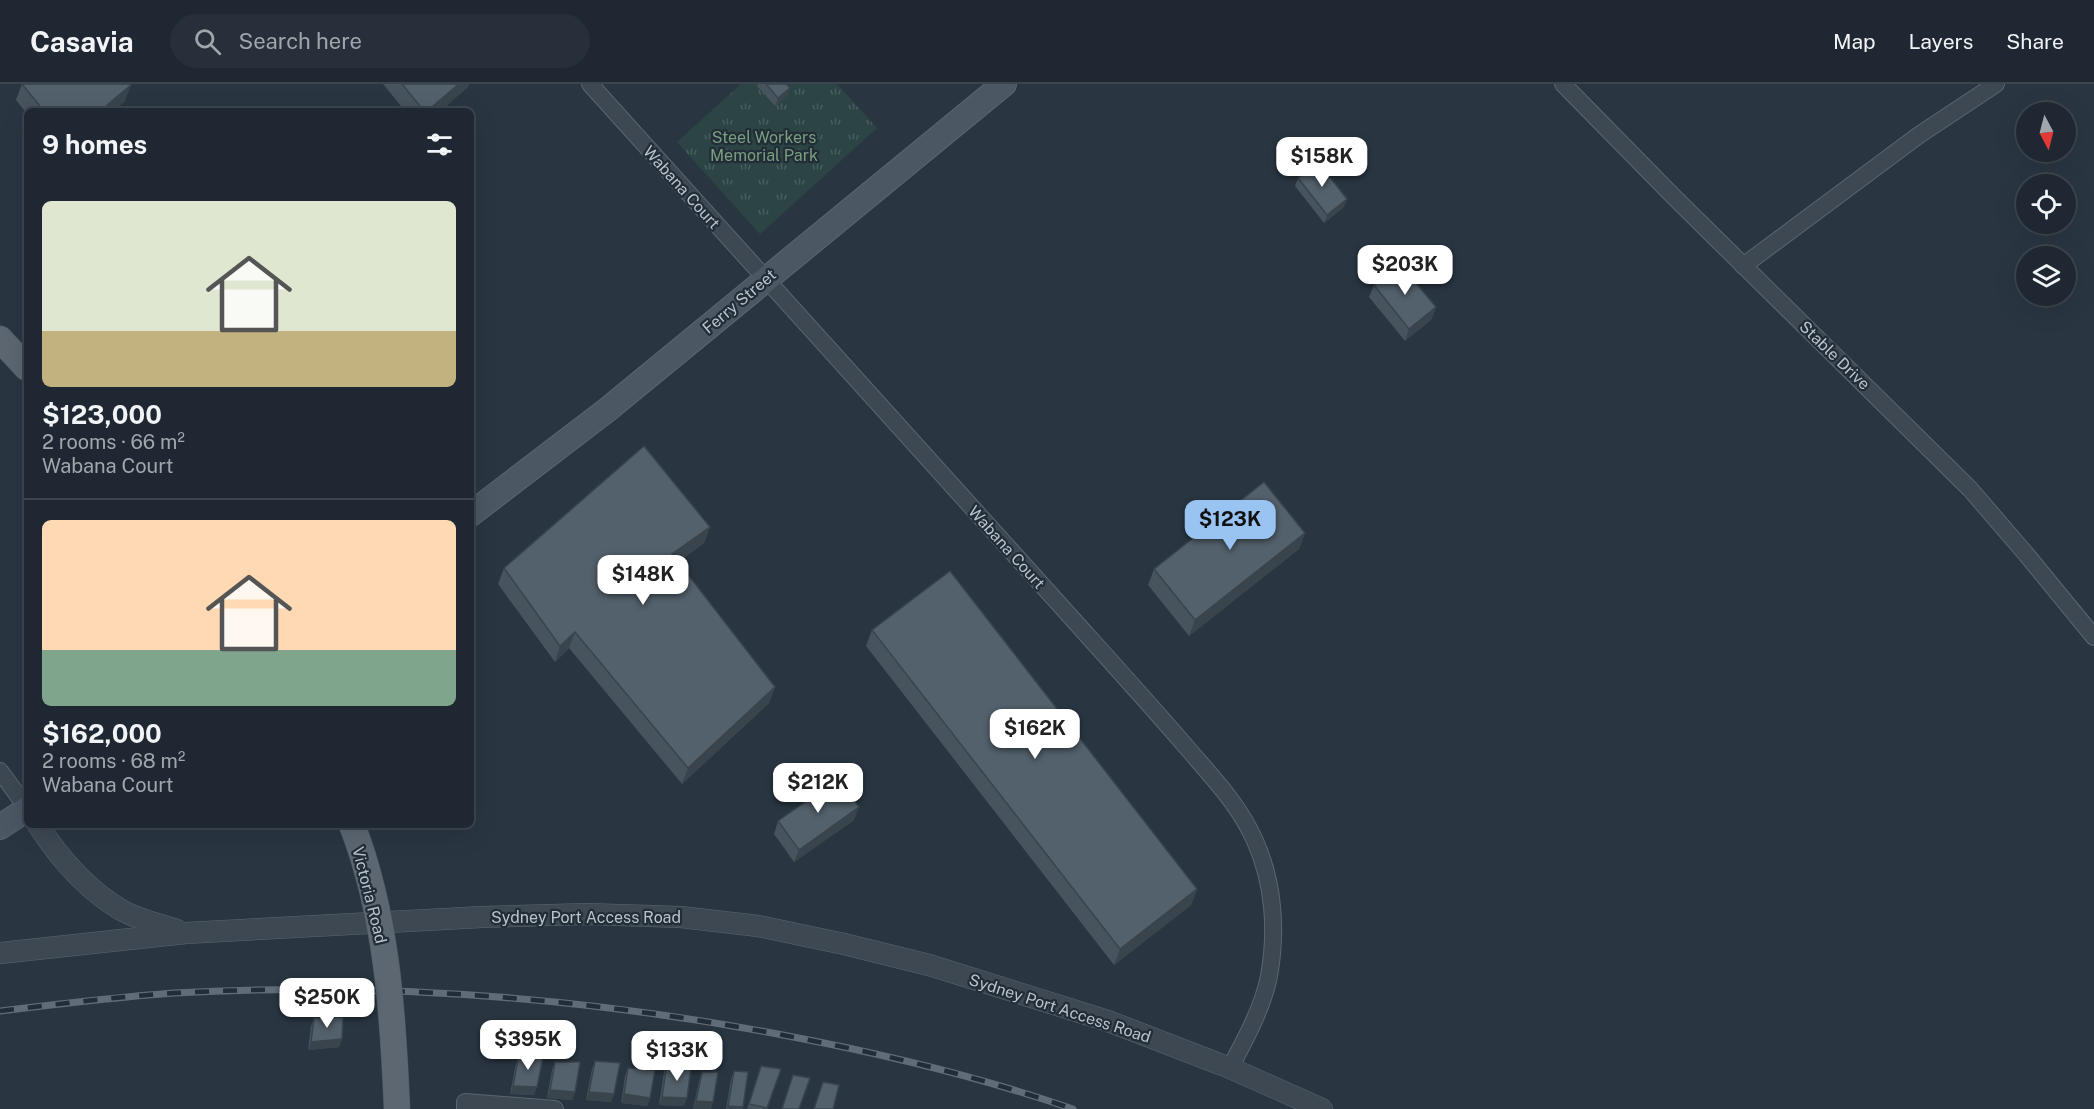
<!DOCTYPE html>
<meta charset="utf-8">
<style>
:root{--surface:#1f2832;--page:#27303a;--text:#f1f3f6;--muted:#a1a6ac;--line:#3c444d;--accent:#99c4f1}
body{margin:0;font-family:"Public Sans",sans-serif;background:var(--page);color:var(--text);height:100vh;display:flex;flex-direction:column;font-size:22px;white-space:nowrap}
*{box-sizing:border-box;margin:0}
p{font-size:20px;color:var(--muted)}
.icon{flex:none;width:33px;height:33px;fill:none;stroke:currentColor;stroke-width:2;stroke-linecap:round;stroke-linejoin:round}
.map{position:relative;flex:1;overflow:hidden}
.details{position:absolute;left:24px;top:24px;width:450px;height:720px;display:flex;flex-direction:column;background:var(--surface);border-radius:9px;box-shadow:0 6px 24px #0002,0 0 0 2px var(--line)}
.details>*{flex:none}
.needle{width:39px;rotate:173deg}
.controls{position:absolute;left:2016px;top:18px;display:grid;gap:12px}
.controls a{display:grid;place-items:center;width:60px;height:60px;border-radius:50%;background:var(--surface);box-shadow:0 6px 24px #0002,0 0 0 2px var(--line);font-size:30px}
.price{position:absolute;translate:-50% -51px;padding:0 14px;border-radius:12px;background:#fff;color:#222;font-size:20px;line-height:39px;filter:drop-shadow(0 2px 3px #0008)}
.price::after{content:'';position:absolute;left:50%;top:36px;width:18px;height:14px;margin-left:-9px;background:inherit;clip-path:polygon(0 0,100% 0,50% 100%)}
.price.active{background:var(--accent);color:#111}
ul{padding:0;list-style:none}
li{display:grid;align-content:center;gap:12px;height:318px;padding:0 18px}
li+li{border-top:2px solid var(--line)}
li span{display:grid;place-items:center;height:186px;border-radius:9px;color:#555}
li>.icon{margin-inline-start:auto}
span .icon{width:108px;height:108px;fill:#fffc;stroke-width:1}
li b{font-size:26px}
h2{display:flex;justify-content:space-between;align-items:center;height:72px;padding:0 18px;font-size:26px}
header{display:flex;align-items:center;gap:36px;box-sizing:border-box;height:84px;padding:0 30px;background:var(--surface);border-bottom:2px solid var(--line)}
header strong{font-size:28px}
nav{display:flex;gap:33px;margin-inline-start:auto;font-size:21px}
.search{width:420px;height:54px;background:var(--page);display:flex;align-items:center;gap:15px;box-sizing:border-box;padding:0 21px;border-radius:33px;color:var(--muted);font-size:22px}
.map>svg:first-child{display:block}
.park{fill:url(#park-tufts)}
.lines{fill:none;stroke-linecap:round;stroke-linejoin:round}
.minor-casing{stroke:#5b666f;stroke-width:18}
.tertiary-casing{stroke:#5b666f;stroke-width:22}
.secondary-casing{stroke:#5b666f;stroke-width:26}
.primary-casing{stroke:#47515b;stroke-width:27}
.minor{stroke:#3d4852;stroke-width:16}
.tertiary{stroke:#3d4852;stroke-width:21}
.secondary{stroke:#4c5764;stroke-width:24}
.primary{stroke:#5c6771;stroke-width:26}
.rail-casing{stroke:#606c78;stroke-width:7}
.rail{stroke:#222d37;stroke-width:4.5;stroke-dasharray:14;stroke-linecap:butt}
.primary-bridge-casing{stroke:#47515b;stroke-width:27;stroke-linecap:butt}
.primary-bridge{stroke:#5c6771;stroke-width:26}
.wall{fill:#47535d}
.shaded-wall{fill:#3a444c}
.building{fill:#53616c;stroke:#3a444c;stroke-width:1.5}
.labels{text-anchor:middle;stroke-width:4.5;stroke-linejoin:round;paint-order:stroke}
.park-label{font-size:16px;fill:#7a9f7f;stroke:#222d37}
.street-label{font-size:16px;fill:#bac3cb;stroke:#222d37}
</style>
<header>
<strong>Casavia</strong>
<div class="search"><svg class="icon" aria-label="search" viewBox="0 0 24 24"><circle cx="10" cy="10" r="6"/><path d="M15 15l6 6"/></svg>Search here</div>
<nav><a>Map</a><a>Layers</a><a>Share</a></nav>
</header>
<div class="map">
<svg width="2094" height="1025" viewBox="0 0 2094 1025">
<defs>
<pattern id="park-tufts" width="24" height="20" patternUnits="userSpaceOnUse" patternTransform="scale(1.5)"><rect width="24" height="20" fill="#2c4444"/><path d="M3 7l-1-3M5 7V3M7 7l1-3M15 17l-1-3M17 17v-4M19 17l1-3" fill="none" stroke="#485d5e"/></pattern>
</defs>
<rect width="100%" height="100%" fill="#293642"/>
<path class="park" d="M 741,0 L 837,0 L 877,44 L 760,150 L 677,58 Z"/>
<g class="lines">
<g class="minor-casing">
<path id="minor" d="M 590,0 C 746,175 903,348 1060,521 C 1103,569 1147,617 1189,666 C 1213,694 1240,722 1255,757 C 1274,799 1277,847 1269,892 C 1263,923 1245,956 1230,984
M 1563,0 L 1674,113 L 1970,405 L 2026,470 L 2094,553
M 1743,182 L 1919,51 L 1996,0
M 0,687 L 27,724
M 465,1025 L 465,1018 L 555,1025"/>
</g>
<g class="tertiary-casing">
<path id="tertiary" d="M 38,741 C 60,775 88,807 123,827 C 139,836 160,840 177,846
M 0,869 L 186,849 L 482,833 L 587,830 L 681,833 L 758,842 L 844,860 L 929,881 L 1108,937 L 1230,984 L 1322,1025"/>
</g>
<g class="secondary-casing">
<path id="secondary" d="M 471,430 L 607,326 L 1004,0
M 0,743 L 27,725"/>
</g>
<g class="primary-casing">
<path id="primary" d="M 0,255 L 27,284"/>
</g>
<use href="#minor" class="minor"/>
<use href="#tertiary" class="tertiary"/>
<use href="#secondary" class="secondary"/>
<use href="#primary" class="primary"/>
<g class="rail-casing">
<path id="rail" d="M 0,927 C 58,920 116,913 174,909 C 380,898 585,913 788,952 C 884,970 980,993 1073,1025"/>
</g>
<use href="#rail" class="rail"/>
<g class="primary-bridge-casing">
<path id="primary-bridge" d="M 352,741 C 387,831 393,930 397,1025"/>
</g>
<use href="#primary-bridge" class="primary-bridge"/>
</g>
<path class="wall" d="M 22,0 L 125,17 L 113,27 L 27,27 L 27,30 L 16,16 Z
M 383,0 L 469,0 L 468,3 L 440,27 L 405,27 Z
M 758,0 L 786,0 L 790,4 L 787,12 L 775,22 L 757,2 Z
M 1298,94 L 1344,123 L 1324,139 L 1295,102 Z
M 1374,201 L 1436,223 L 1431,236 L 1405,257 L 1369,213 Z
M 710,443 L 704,459 L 678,478 L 775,603 L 769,619 L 682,700 L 569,564 L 555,578 L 498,500 L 504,484 Z
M 1305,449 L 1299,465 L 1189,552 L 1148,501 L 1154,485 Z
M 872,546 L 1197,805 L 1191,821 L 1114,881 L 866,562 Z
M 854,736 L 794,778 L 774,750 L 778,737 Z
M 314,934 L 342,955 L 339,963 L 308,966 L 311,942 Z
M 519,970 L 534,1011 L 510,1010 L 516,979 Z
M 595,977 L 614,1010 L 611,1018 L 586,1016 L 592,985 Z
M 555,978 L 575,1008 L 572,1016 L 547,1014 L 552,986 Z
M 667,980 L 684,1022 L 659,1021 L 664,988 Z
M 761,982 L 781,985 L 767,1025 L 747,1025 Z
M 628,984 L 650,1014 L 647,1022 L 621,1019 L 625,992 Z
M 734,987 L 743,1023 L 742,1025 L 726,1025 L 731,995 Z
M 702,988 L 711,1025 L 693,1025 L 699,997 Z"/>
<path class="shaded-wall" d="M 459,0 L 469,0 L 468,3 L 440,27 L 427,27 Z
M 131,1 L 125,17 L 113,27 L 105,27 L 107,21 Z
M 790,4 L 787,12 L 775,22 L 778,14 Z
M 1347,115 L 1344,123 L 1324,139 L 1327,131 Z
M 1436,223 L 1431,236 L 1405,257 L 1409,245 Z
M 710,443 L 704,459 L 666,486 L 672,470 Z
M 1305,449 L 1299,465 L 1189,552 L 1195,536 Z
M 575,548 L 569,564 L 555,578 L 560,562 Z
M 775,603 L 769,619 L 682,700 L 688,684 Z
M 859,723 L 854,736 L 794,778 L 799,766 Z
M 1197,805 L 1191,821 L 1114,881 L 1120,865 Z
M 342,955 L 339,963 L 308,966 L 311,958 Z
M 513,1002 L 537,1003 L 534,1011 L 510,1010 Z
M 550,1006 L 575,1008 L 572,1016 L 547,1014 Z
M 589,1008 L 614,1010 L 611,1018 L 586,1016 Z
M 624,1010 L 650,1014 L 647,1022 L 621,1019 Z
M 662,1013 L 687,1014 L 684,1022 L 659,1021 Z
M 696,1017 L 713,1018 L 711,1025 L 693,1025 Z
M 728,1022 L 743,1023 L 742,1025 L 727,1025 Z"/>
<path class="building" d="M 22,0 L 130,0 L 131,1 L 107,21 L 112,27 L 44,27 Z
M 402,0 L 459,0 L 427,27 L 424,27 Z
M 766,0 L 786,0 L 790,4 L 778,14 Z
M 1318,78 L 1347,115 L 1327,131 L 1298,94 Z
M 1400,180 L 1436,223 L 1409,245 L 1374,201 Z
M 644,362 L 710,443 L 672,470 L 775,603 L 688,684 L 575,548 L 560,562 L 504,484 Z
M 1264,398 L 1305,449 L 1195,536 L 1154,485 Z
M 950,487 L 1197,805 L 1120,865 L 872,546 Z
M 838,695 L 859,723 L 799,766 L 778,737 Z
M 343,933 L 342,955 L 311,958 L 314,934 Z
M 519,970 L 543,973 L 537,1003 L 513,1002 Z
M 595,977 L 620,979 L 614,1010 L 589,1008 Z
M 555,978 L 580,978 L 575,1008 L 550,1006 Z
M 667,980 L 691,983 L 687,1014 L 662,1013 Z
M 761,982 L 781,985 L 767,1024 L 749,1020 Z
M 628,984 L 655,986 L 650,1014 L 624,1010 Z
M 734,987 L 748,988 L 743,1023 L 728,1022 Z
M 702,988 L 718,988 L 713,1018 L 696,1017 Z
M 793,991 L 810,994 L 799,1025 L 782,1025 Z
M 823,998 L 839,1001 L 833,1025 L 814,1025 Z"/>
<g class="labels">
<g class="park-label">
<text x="764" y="59">Steel Workers<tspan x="764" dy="18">Memorial Park</tspan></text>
</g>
<g class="street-label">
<text transform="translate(682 103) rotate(48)" y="6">Wabana Court</text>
<text transform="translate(739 217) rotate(-40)" y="6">Ferry Street</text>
<text transform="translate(1835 271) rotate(44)" y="6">Stable Drive</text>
<text transform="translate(1007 463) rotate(48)" y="6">Wabana Court</text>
<text transform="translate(370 811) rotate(76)" y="6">Victoria Road</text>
<text x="586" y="839">Sydney Port Access Road</text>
<text transform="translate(1060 924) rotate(18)" y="6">Sydney Port Access Road</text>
</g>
</g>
</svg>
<div class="controls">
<a><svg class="needle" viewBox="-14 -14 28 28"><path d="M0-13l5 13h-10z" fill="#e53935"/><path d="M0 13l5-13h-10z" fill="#a1a6ac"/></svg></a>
<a><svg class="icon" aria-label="locate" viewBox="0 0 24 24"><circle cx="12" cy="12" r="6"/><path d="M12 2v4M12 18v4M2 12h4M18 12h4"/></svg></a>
<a><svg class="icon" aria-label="layers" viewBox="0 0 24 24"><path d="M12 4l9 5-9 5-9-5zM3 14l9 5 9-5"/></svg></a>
</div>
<b class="price" style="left:1322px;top:104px">$158K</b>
<b class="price" style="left:1405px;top:212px">$203K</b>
<b class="price active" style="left:1230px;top:467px">$123K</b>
<b class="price" style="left:643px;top:522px">$148K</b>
<b class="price" style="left:1035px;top:676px">$162K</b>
<b class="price" style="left:818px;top:730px">$212K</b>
<b class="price" style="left:327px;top:945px">$250K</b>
<b class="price" style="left:528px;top:987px">$395K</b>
<b class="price" style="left:677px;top:998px">$133K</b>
<section class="details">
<h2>9 homes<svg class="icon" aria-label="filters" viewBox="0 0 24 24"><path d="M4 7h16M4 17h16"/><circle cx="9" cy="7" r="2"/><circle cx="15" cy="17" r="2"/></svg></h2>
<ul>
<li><span style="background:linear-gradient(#dfe7d0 70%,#c2b280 0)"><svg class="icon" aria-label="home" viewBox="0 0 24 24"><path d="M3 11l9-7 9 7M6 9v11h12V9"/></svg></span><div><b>$123,000</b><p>2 rooms · 66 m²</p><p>Wabana Court</p></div></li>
<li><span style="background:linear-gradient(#ffd9b3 70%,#7fa58c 0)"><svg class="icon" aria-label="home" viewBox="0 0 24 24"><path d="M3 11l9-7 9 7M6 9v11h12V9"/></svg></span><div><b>$162,000</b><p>2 rooms · 68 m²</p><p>Wabana Court</p></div></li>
</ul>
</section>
</div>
